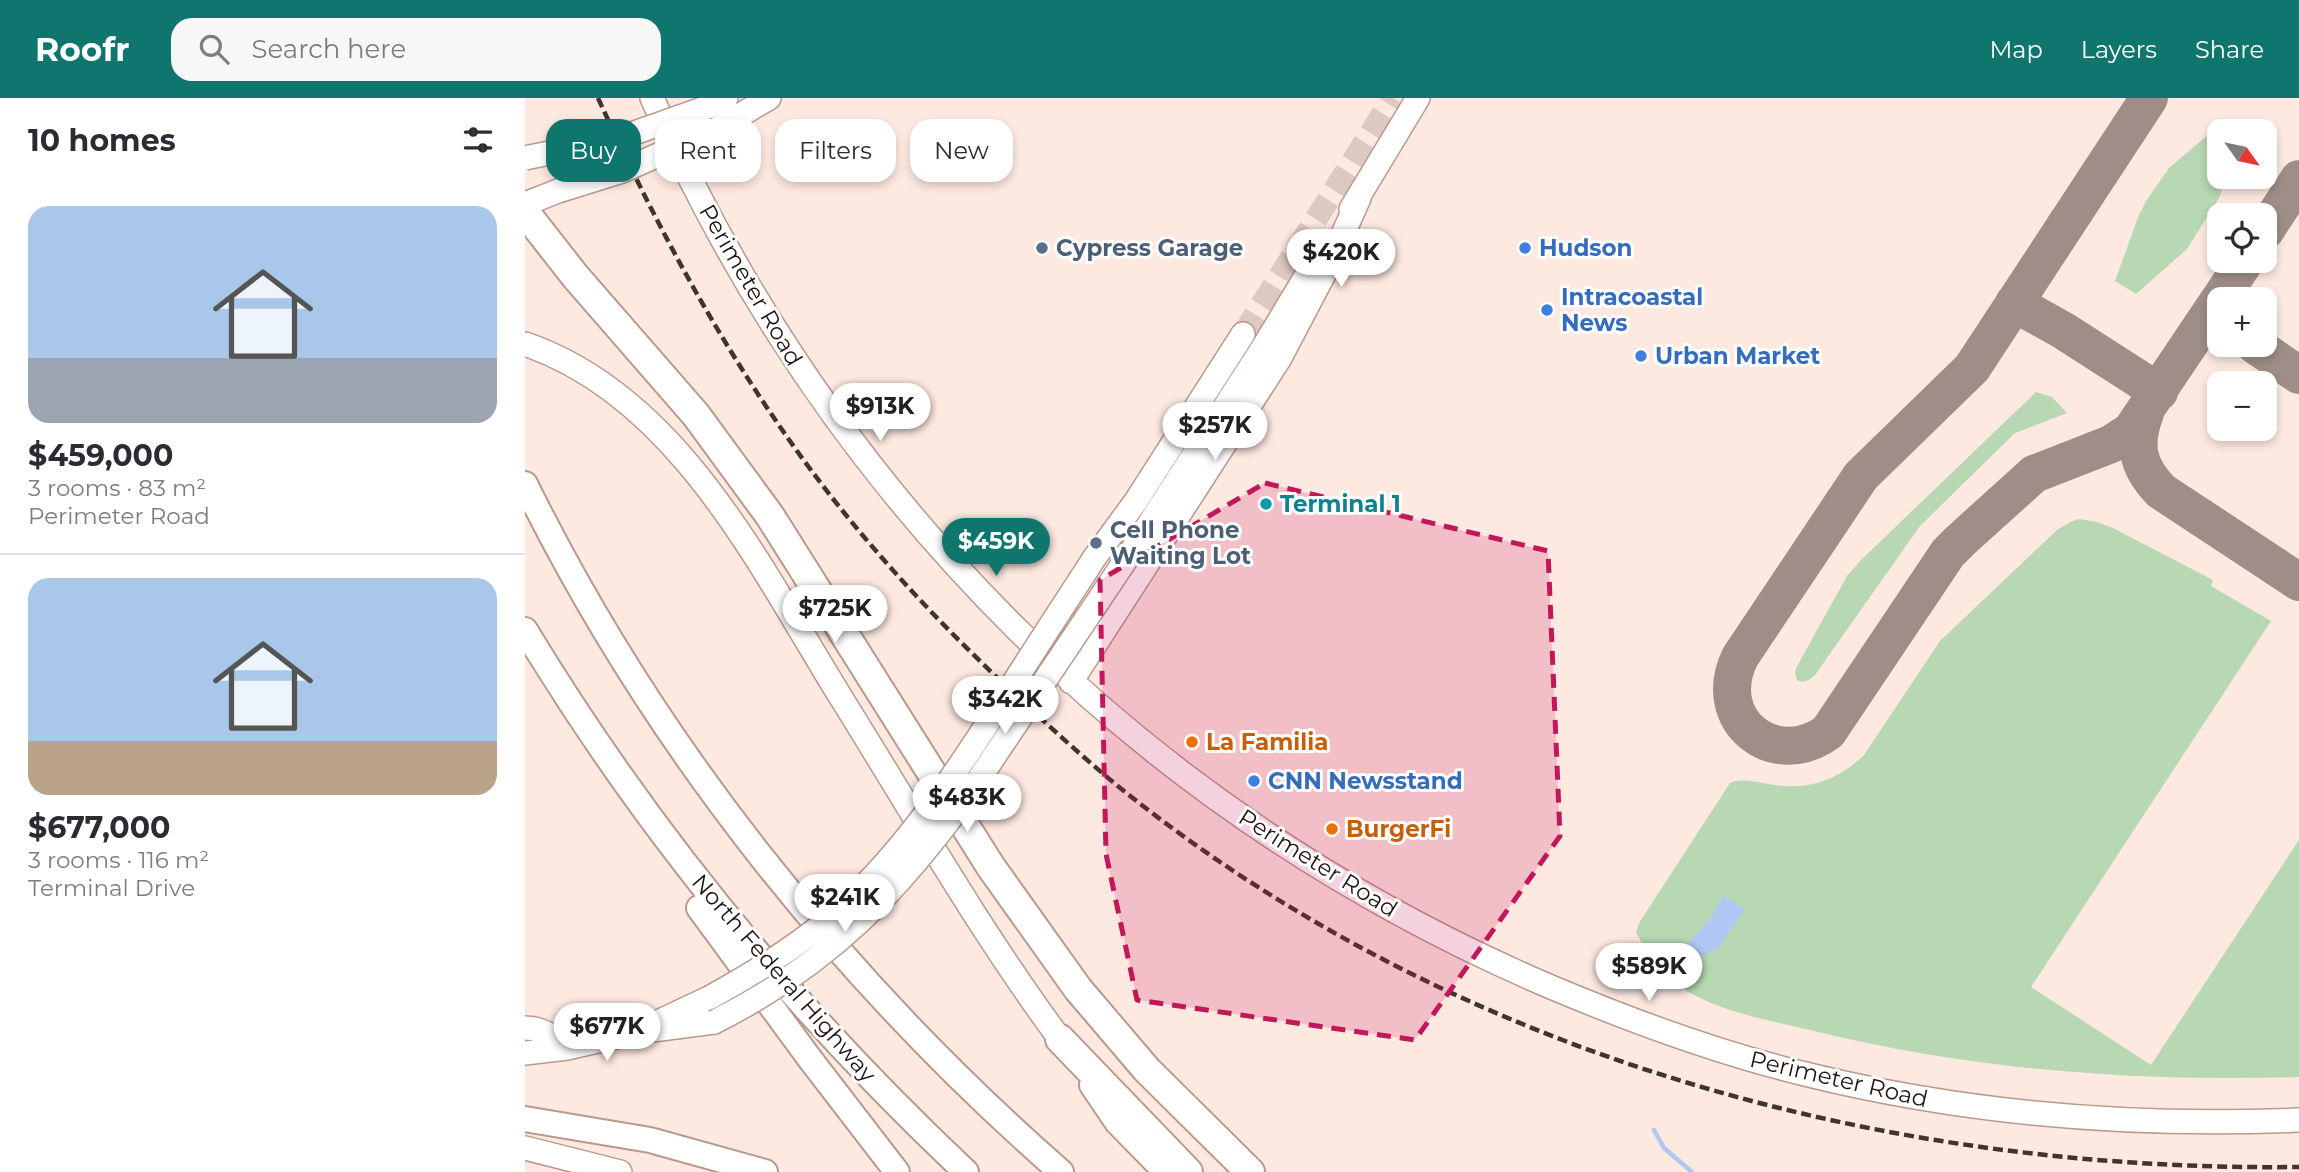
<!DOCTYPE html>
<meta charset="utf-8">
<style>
:root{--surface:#fff;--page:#f7f7f7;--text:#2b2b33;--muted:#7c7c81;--line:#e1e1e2;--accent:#0f766e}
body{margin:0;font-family:Montserrat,sans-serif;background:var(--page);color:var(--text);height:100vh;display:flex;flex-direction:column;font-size:26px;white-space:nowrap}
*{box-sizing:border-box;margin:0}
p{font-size:23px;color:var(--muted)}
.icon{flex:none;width:38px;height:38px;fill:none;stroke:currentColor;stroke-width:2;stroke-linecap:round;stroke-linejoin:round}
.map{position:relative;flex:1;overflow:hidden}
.panel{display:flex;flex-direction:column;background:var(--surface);width:525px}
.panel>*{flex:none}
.top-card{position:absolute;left:21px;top:21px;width:665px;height:63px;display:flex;gap:14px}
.needle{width:46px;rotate:123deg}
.tools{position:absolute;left:1682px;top:21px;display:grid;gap:14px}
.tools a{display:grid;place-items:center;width:70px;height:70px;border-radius:14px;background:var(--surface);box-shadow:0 4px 10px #0003;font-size:35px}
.price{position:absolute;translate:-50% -60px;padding:0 16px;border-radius:24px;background:#fff;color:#222;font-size:23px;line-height:46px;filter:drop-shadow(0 2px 4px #0008)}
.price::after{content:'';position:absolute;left:50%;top:42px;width:21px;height:16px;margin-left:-10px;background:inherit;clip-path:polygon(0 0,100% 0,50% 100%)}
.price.current{background:var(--accent);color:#fff}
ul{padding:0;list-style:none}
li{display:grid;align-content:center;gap:14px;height:371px;padding:0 28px}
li+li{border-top:2px solid var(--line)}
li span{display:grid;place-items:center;height:217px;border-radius:21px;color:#555}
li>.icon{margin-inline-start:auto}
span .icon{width:126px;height:126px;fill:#fffc;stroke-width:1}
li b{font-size:30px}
h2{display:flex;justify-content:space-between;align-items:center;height:84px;padding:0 28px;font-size:30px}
.tag{padding:0 24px;border-radius:21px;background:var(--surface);box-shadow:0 4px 10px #0003;font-size:24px;line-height:63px}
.tag.current{background:var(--accent);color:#fff}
header{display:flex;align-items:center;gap:42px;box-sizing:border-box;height:98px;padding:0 35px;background:var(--accent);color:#fff}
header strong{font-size:33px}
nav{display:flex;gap:38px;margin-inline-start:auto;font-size:24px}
.search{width:490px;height:63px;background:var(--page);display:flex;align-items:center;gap:18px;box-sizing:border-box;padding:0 24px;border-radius:21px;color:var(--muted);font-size:26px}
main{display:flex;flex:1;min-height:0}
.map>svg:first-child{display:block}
.green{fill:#b7d8b2}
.water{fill:#b0c6f5}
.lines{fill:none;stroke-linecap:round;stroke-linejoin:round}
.stream{stroke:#b0c6f5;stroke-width:4.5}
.taxiway{stroke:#9f8e88;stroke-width:38}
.secondary-tunnel{stroke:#dcc9c1;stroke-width:23;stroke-dasharray:23 11;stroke-linecap:butt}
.secondary-casing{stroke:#b8998c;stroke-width:26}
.primary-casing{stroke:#b8998c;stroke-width:28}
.highway-casing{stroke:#b8998c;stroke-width:32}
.secondary{stroke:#fff;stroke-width:23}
.primary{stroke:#fff;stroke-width:24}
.highway{stroke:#fff;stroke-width:28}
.rail{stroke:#41342f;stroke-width:4.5;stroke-dasharray:10 5;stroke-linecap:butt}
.secondary-bridge-casing{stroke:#b8998c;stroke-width:26;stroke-linecap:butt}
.secondary-bridge{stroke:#fff;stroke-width:23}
.marked{fill:#c2185b;fill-opacity:0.2;stroke:#c2185b;stroke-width:5;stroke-dasharray:14 9;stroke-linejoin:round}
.service-dot{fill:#5c6f8a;stroke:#fff;stroke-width:2.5}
.shop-dot{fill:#3f7fe0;stroke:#fff;stroke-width:2.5}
.culture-dot{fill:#0f9aa8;stroke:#fff;stroke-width:2.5}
.food-dot{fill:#e8710a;stroke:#fff;stroke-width:2.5}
.labels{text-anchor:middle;stroke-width:6;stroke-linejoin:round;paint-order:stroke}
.service-label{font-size:23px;font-weight:bold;fill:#4e5e75;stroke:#fff;text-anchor:start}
.shop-label{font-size:23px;font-weight:bold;fill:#366cbe;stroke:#fff;text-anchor:start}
.street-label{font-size:23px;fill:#201410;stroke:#fff}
.culture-label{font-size:23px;font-weight:bold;fill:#0d838f;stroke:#fff;text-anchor:start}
.food-label{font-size:23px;font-weight:bold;fill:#c56008;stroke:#fff;text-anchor:start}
</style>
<header>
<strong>Roofr</strong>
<div class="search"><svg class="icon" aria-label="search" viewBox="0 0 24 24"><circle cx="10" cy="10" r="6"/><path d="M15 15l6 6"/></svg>Search here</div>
<nav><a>Map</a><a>Layers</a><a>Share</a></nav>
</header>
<main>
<section class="panel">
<h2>10 homes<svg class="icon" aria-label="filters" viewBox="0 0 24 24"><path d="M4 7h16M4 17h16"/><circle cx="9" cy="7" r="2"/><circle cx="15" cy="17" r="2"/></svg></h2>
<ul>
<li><span style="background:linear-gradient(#a9c7e8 70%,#9aa5b1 0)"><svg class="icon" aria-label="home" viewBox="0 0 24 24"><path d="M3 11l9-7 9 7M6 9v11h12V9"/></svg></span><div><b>$459,000</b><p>3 rooms · 83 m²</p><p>Perimeter Road</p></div></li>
<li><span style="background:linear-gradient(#a9c7e8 75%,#b9a48a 0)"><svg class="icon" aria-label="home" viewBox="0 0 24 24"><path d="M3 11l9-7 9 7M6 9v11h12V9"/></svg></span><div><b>$677,000</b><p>3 rooms · 116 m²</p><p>Terminal Drive</p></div></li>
</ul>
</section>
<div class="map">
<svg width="1774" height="1074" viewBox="0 0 1774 1074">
<rect width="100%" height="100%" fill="#fde9e0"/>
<path class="green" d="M 1699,23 L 1715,33 L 1694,33 L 1694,79 L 1702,79 L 1694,100 L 1662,151 L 1611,196 L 1590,183 L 1614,117 L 1621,103 L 1644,70 Z
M 1511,294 L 1527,299 L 1542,315 L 1490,335 L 1395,428 L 1290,577 C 1284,582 1279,586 1272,582 L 1270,575 L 1271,570 L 1322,478 L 1337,461 Z
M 1554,421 L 1572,424 L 1588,430 L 1688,482 L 1686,488 L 1746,523 L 1506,889 L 1626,967 L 1774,742 L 1774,979 C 1610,984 1448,972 1289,933 C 1247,923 1199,915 1162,893 C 1138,879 1123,858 1111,834 L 1114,825 L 1205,685 C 1217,680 1230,684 1243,686 C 1280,693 1311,684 1339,657 L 1415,543 L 1532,432 L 1545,424 Z"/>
<path class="water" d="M 1199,798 L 1220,812 L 1192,851 L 1175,859 L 1168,872 L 1156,865 C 1160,849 1169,838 1180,827 C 1187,819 1193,807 1199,798 Z"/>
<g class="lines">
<path class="stream" d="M 1129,1032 L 1139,1050 L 1167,1074"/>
<path class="taxiway" d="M 1624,0 L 1447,270 L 1336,378 L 1215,559 C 1184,623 1250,673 1303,634 L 1423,455 L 1435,443 L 1509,376 L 1586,346 L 1606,333 L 1694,202
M 1740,133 L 1774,81
M 1695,201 L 1720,163
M 1489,205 L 1539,233 L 1634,294
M 1730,247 L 1774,277
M 1620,315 C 1608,347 1612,368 1636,393 L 1774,484"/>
<path class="secondary-tunnel" d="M 718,236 L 868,0"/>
<g class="secondary-casing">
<path id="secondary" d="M 127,0 C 306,403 620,716 1026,889 C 1109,924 1193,955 1280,976 C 1442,1016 1608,1029 1774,1022
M 183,9 L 201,0
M 192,31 L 244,0
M 0,106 L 33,93
M 826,111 L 893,0
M 0,246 C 153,298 235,469 315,598 C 387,713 454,832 535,941
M 604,457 L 739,248 L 789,165
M 570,459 L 611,403 L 718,236
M 546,584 L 755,260 L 807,161 L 834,100
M 131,925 L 184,900
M 0,930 C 18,930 29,939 42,950
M 0,955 L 42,950 L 112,934 L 189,924
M 0,1050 L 95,1074"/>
</g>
<g class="primary-casing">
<path id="primary" d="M 0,386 C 129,648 317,882 536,1074
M 0,532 C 121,732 271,914 441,1074
M 174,810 L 285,961 L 372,1074
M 567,987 L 592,1024 L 641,1074
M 0,1021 L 125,1042 L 240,1074"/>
</g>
<g class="highway-casing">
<path id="highway" d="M 0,114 L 50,178 L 171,317 L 245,418 L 466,769 L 553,891 L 622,972 L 725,1074
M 535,941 L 663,1074"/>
</g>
<use href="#secondary" class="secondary"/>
<use href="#primary" class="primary"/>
<use href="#highway" class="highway"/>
<path class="rail" d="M 73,0 C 132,129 196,249 280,364 C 344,451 417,529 496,602 C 536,639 575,675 618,708 C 945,961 1362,1074 1774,1069"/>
<g class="secondary-bridge-casing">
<path id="secondary-bridge" d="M 0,60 L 92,41 L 183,9
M 33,93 L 97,73 L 192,31
M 184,900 C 226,877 267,852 304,821 C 373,762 423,687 472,611 C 504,560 537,510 570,459
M 189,924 C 305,866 374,793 448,690 L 604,457"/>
</g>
<use href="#secondary-bridge" class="secondary-bridge"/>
</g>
<path class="marked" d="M 740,385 L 1023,453 L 1035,738 L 890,942 L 612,902 L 581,756 L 575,482 Z"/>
<g class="service-dot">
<circle cx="517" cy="150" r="7"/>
<circle cx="571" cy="445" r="7"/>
</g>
<g class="shop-dot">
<circle cx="1000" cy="150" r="7"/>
<circle cx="1022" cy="212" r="7"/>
<circle cx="1116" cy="258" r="7"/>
<circle cx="729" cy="683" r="7"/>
</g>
<circle class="culture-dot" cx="741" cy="406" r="7"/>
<g class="food-dot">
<circle cx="667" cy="644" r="7"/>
<circle cx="807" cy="731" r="7"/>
</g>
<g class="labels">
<g class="service-label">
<text x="531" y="158">Cypress Garage</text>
<text x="585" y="440">Cell Phone<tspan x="585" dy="26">Waiting Lot</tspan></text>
</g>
<g class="shop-label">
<text x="1014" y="158">Hudson</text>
<text x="1036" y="207">Intracoastal<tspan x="1036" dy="26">News</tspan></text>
<text x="1130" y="266">Urban Market</text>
<text x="743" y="691">CNN Newsstand</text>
</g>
<g class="street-label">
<text transform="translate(226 187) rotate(60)" y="8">Perimeter Road</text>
<text transform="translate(793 765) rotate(32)" y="8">Perimeter Road</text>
<text transform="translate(259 880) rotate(49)" y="8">North Federal Highway</text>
<text transform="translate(1314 981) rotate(13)" y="8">Perimeter Road</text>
</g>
<g class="culture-label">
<text x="755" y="414">Terminal 1</text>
</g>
<g class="food-label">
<text x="681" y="652">La Familia</text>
<text x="821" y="739">BurgerFi</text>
</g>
</g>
</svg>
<div class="tools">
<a><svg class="needle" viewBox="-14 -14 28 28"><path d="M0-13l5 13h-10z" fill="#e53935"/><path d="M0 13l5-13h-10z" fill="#7c7c81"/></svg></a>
<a><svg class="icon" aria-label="locate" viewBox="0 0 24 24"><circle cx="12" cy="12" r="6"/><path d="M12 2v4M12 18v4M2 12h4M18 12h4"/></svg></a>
<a>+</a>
<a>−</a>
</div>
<b class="price" style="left:816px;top:191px">$420K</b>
<b class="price" style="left:355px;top:345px">$913K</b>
<b class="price" style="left:690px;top:364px">$257K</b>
<b class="price current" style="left:471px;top:480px">$459K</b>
<b class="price" style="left:310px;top:547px">$725K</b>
<b class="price" style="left:480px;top:638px">$342K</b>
<b class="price" style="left:442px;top:736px">$483K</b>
<b class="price" style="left:320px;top:836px">$241K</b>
<b class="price" style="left:1124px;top:905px">$589K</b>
<b class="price" style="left:82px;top:965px">$677K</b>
<div class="top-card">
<a class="tag current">Buy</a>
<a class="tag">Rent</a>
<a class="tag">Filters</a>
<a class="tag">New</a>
</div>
</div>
</main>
